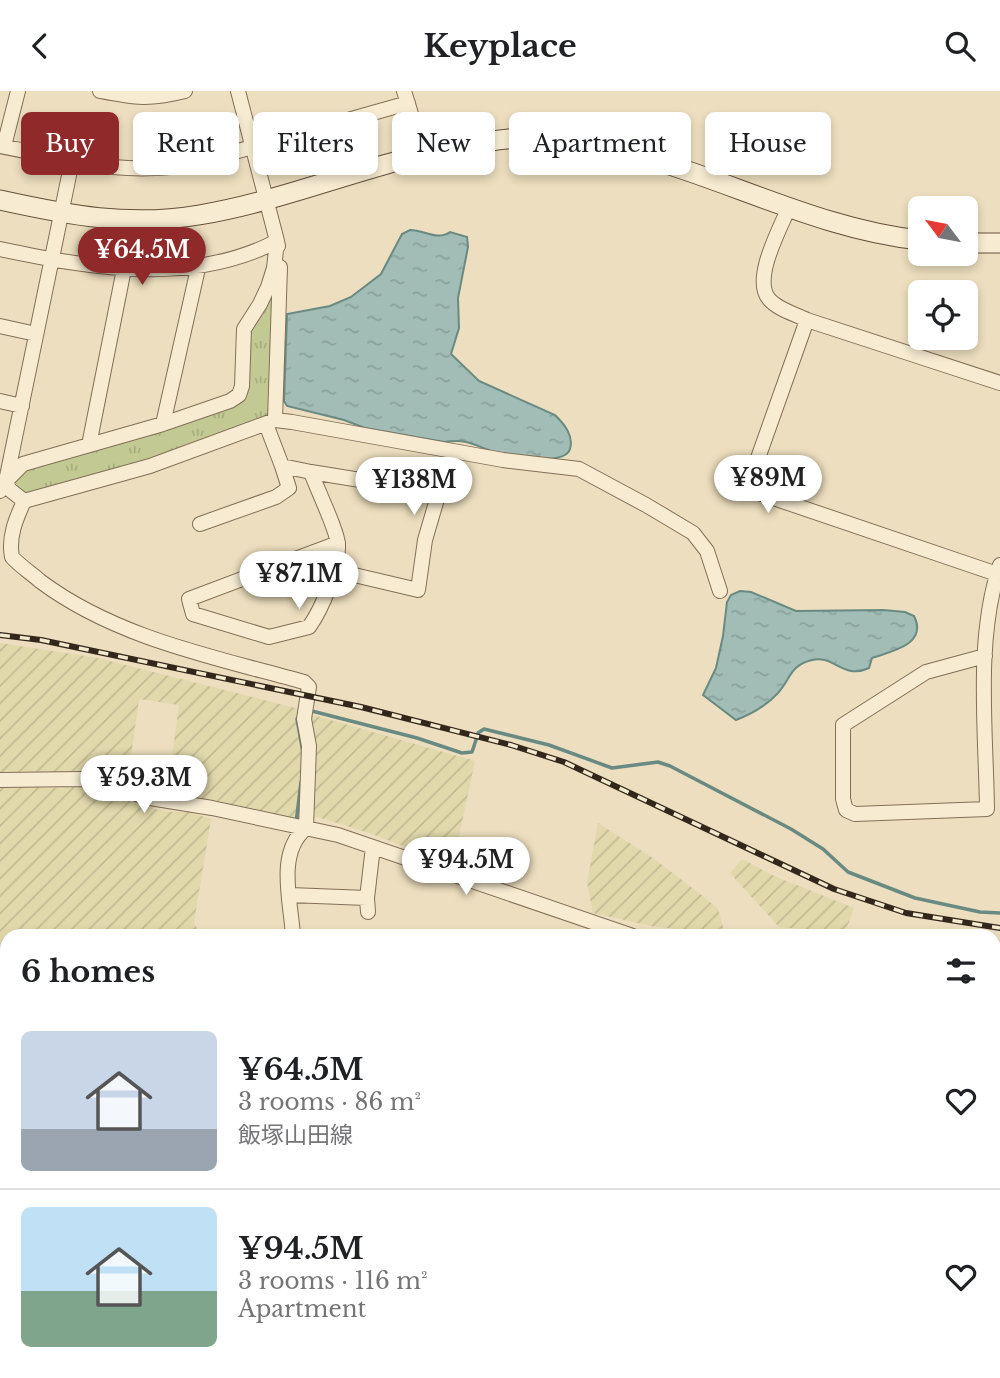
<!DOCTYPE html>
<meta charset="utf-8">
<style>
:root{--surface:#fff;--page:#f6f6f6;--text:#202124;--muted:#757577;--line:#e0e0e0;--accent:#902a2a}
body{margin:0;font-family:"Libre Baskerville","Noto Sans JP",serif;background:var(--page);color:var(--text);height:100vh;display:flex;flex-direction:column;font-size:26px;white-space:nowrap}
*{box-sizing:border-box;margin:0}
p{font-size:23px;color:var(--muted)}
.icon{flex:none;width:38px;height:38px;fill:none;stroke:currentColor;stroke-width:2;stroke-linecap:round;stroke-linejoin:round}
.map{position:relative;flex:1;overflow:hidden}
.sheet{position:absolute;left:0px;top:838px;width:1001px;height:450px;display:flex;flex-direction:column;background:var(--surface);border-radius:21px 21px 0 0;box-shadow:0 4px 10px #0003}
.sheet>*{flex:none}
.banner{position:absolute;left:21px;top:21px;width:959px;height:63px;display:flex;gap:14px}
.needle{width:46px;rotate:302deg}
.fabs{position:absolute;left:908px;top:105px;display:grid;gap:14px}
.fabs a{display:grid;place-items:center;width:70px;height:70px;border-radius:10px;background:var(--surface);box-shadow:0 4px 10px #0003;font-size:35px}
.price{position:absolute;translate:-50% -60px;padding:0 16px;border-radius:24px;background:#fff;color:#222;font-size:23px;line-height:46px;filter:drop-shadow(0 2px 4px #0008)}
.price::after{content:'';position:absolute;left:50%;top:42px;width:21px;height:16px;margin-left:-10px;background:inherit;clip-path:polygon(0 0,100% 0,50% 100%)}
.price.on{background:var(--accent);color:#fff}
ul{padding:0;list-style:none}
li{display:flex;align-items:center;gap:21px;height:175px;padding:0 21px}
li+li{border-top:2px solid var(--line)}
li span{display:grid;place-items:center;flex:none;width:196px;height:140px;border-radius:10px;color:#555}
li>.icon{margin-inline-start:auto}
span .icon{width:84px;height:84px;fill:#fffc;stroke-width:1}
li b{font-size:30px}
h2{display:flex;justify-content:space-between;align-items:center;height:84px;padding:0 21px;font-size:30px}
.tag{padding:0 24px;border-radius:10px;background:var(--surface);box-shadow:0 4px 10px #0003;font-size:24px;line-height:63px}
.tag.on{background:var(--accent);color:#fff}
header{display:flex;justify-content:space-between;align-items:center;height:91px;padding:0 21px;background:var(--surface);font-size:32px;font-weight:700}
.map>svg:first-child{display:block}
.farmland{fill:url(#farmland-furrows)}
.park{fill:url(#park-tufts)}
.water{fill:url(#water-ripples);stroke:#698a82;stroke-width:2}
.lines{fill:none;stroke-linecap:round;stroke-linejoin:round}
.stream{stroke:#698a82;stroke-width:3.5}
.street-casing{stroke:#836f58;stroke-width:16}
.secondary-casing{stroke:#65503b;stroke-width:21}
.street{stroke:#f7ecd1;stroke-width:14}
.secondary{stroke:#f7ecd1;stroke-width:19}
.rail-casing{stroke:#33271c;stroke-width:6}
.rail{stroke:#f3e9cd;stroke-width:3.5;stroke-dasharray:10;stroke-linecap:butt}
</style>
<header><svg class="icon" aria-label="back" viewBox="0 0 24 24"><path d="M15 5l-7 7 7 7"/></svg>Keyplace<svg class="icon" aria-label="search" viewBox="0 0 24 24"><circle cx="10" cy="10" r="6"/><path d="M15 15l6 6"/></svg></header>
<div class="map">
<svg width="1000" height="1287" viewBox="0 0 1000 1287">
<defs>
<pattern id="farmland-furrows" width="10" height="10" patternUnits="userSpaceOnUse" patternTransform="scale(1.75)"><rect width="10" height="10" fill="#e1d9ac"/><path d="M-1 1l2-2M0 10L10 0M9 11l2-2" fill="none" stroke="#c2ba93"/></pattern>
<pattern id="park-tufts" width="24" height="20" patternUnits="userSpaceOnUse" patternTransform="scale(1.75)"><rect width="24" height="20" fill="#c2c993"/><path d="M3 7l-1-3M5 7V3M7 7l1-3M15 17l-1-3M17 17v-4M19 17l1-3" fill="none" stroke="#a7ad7e"/></pattern>
<pattern id="water-ripples" width="26" height="14" patternUnits="userSpaceOnUse" patternTransform="scale(1.75)"><rect width="26" height="14" fill="#a1bdb5"/><path d="M2 4q2-2 4 0t4 0M15 11q2-2 4 0t4 0" fill="none" stroke="#8ba29b"/></pattern>
</defs>
<rect width="100%" height="100%" fill="#ecdebe"/>
<path class="farmland" d="M 0,552 L 98,567 L 292,616 L 313,624 L 475,670 L 453,774 L 369,742 L 318,726 L 293,728 L 167,704 L 179,614 L 139,608 L 127,694 L 0,684 Z
M 0,695 L 53,697 L 81,695 L 108,699 L 138,714 L 168,721 L 189,721 L 211,728 L 194,832 L 201,845 L 7,845 L 7,1005 L 0,1007 Z
M 598,732 L 653,767 L 704,806 L 718,818 L 724,840 L 692,840 L 651,835 L 593,822 L 587,792 Z
M 742,768 L 774,785 L 854,817 L 845,842 L 779,836 L 730,782 Z
M 1000,1165 L 1000,1287 L 20,1287 L 30,1281 L 994,1281 L 994,1166 Z"/>
<path class="park" d="M 267,207 L 273,208 L 271,320 L 265,328 L 147,371 L 26,403 L 14,394 L 19,381 L 238,311 L 248,240 Z"/>
<path class="water" d="M 410,139 C 425,139 437,150 450,141 L 467,146 L 468,156 L 458,207 L 459,237 L 451,263 L 479,290 L 555,324 C 564,333 574,344 570,358 C 565,375 511,366 497,362 C 486,359 476,353 466,351 C 458,349 451,350 444,351 L 365,337 L 344,329 L 287,315 L 284,310 L 287,223 L 330,215 L 351,206 L 381,183 L 402,143 Z
M 740,500 L 751,501 L 796,520 L 883,519 L 905,521 L 914,525 C 928,553 893,560 872,567 L 869,577 C 843,589 835,564 812,569 C 790,574 790,589 778,602 C 766,615 752,623 736,629 L 703,604 L 716,577 L 723,545 L 727,511 L 731,504 Z
M 1000,1004 L 1000,1119 L 994,1120 L 994,1005 Z
M 7,1104 L 7,1190 L 0,1194 L 0,1108 Z"/>
<g class="lines">
<path class="stream" d="M 308,619 L 417,647 L 462,662 L 472,661 L 476,649
M 297,628 L 303,662
M 478,642 L 484,638 L 549,654 L 612,677 L 658,671 L 670,675 L 791,738 L 823,758 L 848,781 L 915,807 L 980,821 L 1000,822
M 296,732 L 301,691
M 0,1011 L 7,1009"/>
<g class="street-casing">
<path id="street" d="M 100,0 C 136,7 149,9 185,0
M 404,0 L 423,62
M 0,55 C 69,68 120,86 192,73 L 408,12
M 4,55 L 18,0
M 789,116 C 780,138 752,188 769,208 C 777,218 795,223 807,229 L 1000,292
M 0,158 C 90,177 192,195 277,150 L 278,155
M 807,229 L 747,398 L 997,483
M 0,235 L 36,243
M 0,310 L 22,315
M 275,329 L 280,176
M 163,333 L 199,173
M 266,333 L 282,375 L 311,381 C 316,396 338,441 338,454 C 339,477 322,518 309,536 L 269,546 L 193,523 L 189,508 L 338,452
M 89,354 L 124,178
M 311,381 L 428,400 L 437,408 L 425,449 L 418,499 L 333,479
M 0,400 L 6,390 L 23,373 L 163,333 L 230,310 L 239,304 L 242,295 L 244,238 L 260,213 L 268,196 L 274,177 L 277,150 L 238,0
M 24,410 L 9,398 L 6,390 L 72,70
M 200,433 L 276,406 L 289,397 L 282,375
M 985,565 L 926,581 L 843,634 L 843,708 L 846,719 L 855,723 L 987,718 C 986,640 975,548 1000,474
M 0,689 L 82,688 L 110,692 L 144,706 L 212,717 L 338,744 L 633,845
M 290,804 L 367,807
M 368,821 L 367,807 L 373,756
M 293,845 C 291,810 276,762 306,737 L 309,655 L 304,628 L 309,596 L 304,591 C 214,566 116,547 40,490 C 31,482 20,475 12,466 C 8,446 16,428 24,410 L 150,375 L 275,329 L 292,331 L 503,369 L 579,378 L 646,414 L 693,442 L 707,460 L 720,500
M 994,896 L 1000,899
M 994,968 L 1000,967
M 0,1056 L 7,1054
M 994,1146 L 1000,1145
M 0,1273 L 7,1268"/>
</g>
<g class="secondary-casing">
<path id="secondary" d="M 0,109 C 68,124 129,136 199,124 C 289,109 374,70 465,55 C 488,50 514,46 538,47 C 672,53 788,135 920,149
M 966,152 L 1000,152"/>
</g>
<use href="#street" class="street"/>
<use href="#secondary" class="secondary"/>
<g class="rail-casing">
<path id="rail" d="M 0,544 L 41,549 L 361,616 L 511,654 L 564,671 L 834,798 L 906,822 L 1000,837"/>
</g>
<use href="#rail" class="rail"/>
</g>
</svg>
<div class="fabs">
<a><svg class="needle" viewBox="-14 -14 28 28"><path d="M0-13l5 13h-10z" fill="#e53935"/><path d="M0 13l5-13h-10z" fill="#757577"/></svg></a>
<a><svg class="icon" aria-label="locate" viewBox="0 0 24 24"><circle cx="12" cy="12" r="6"/><path d="M12 2v4M12 18v4M2 12h4M18 12h4"/></svg></a>
</div>
<b class="price on" style="left:142px;top:196px">¥64.5M</b>
<b class="price" style="left:768px;top:424px">¥89M</b>
<b class="price" style="left:414px;top:426px">¥138M</b>
<b class="price" style="left:299px;top:520px">¥87.1M</b>
<b class="price" style="left:144px;top:724px">¥59.3M</b>
<b class="price" style="left:466px;top:806px">¥94.5M</b>
<div class="banner">
<a class="tag on">Buy</a>
<a class="tag">Rent</a>
<a class="tag">Filters</a>
<a class="tag">New</a>
<a class="tag">Apartment</a>
<a class="tag">House</a>
</div>
<section class="sheet">
<h2>6 homes<svg class="icon" aria-label="filters" viewBox="0 0 24 24"><path d="M4 7h16M4 17h16"/><circle cx="9" cy="7" r="2"/><circle cx="15" cy="17" r="2"/></svg></h2>
<ul>
<li><span style="background:linear-gradient(#c9d6e8 70%,#9aa5b1 0)"><svg class="icon" aria-label="home" viewBox="0 0 24 24"><path d="M3 11l9-7 9 7M6 9v11h12V9"/></svg></span><div><b>¥64.5M</b><p>3 rooms · 86 m²</p><p>飯塚山田線</p></div><svg class="icon" aria-label="heart" viewBox="0 0 24 24"><path d="M12 20l-8-8c-3-5 5-10 8-4 3-6 11-1 8 4z"/></svg></li>
<li><span style="background:linear-gradient(#bfe0f5 60%,#7fa58c 0)"><svg class="icon" aria-label="home" viewBox="0 0 24 24"><path d="M3 11l9-7 9 7M6 9v11h12V9"/></svg></span><div><b>¥94.5M</b><p>3 rooms · 116 m²</p><p>Apartment</p></div><svg class="icon" aria-label="heart" viewBox="0 0 24 24"><path d="M12 20l-8-8c-3-5 5-10 8-4 3-6 11-1 8 4z"/></svg></li>
</ul>
</section>
</div>
